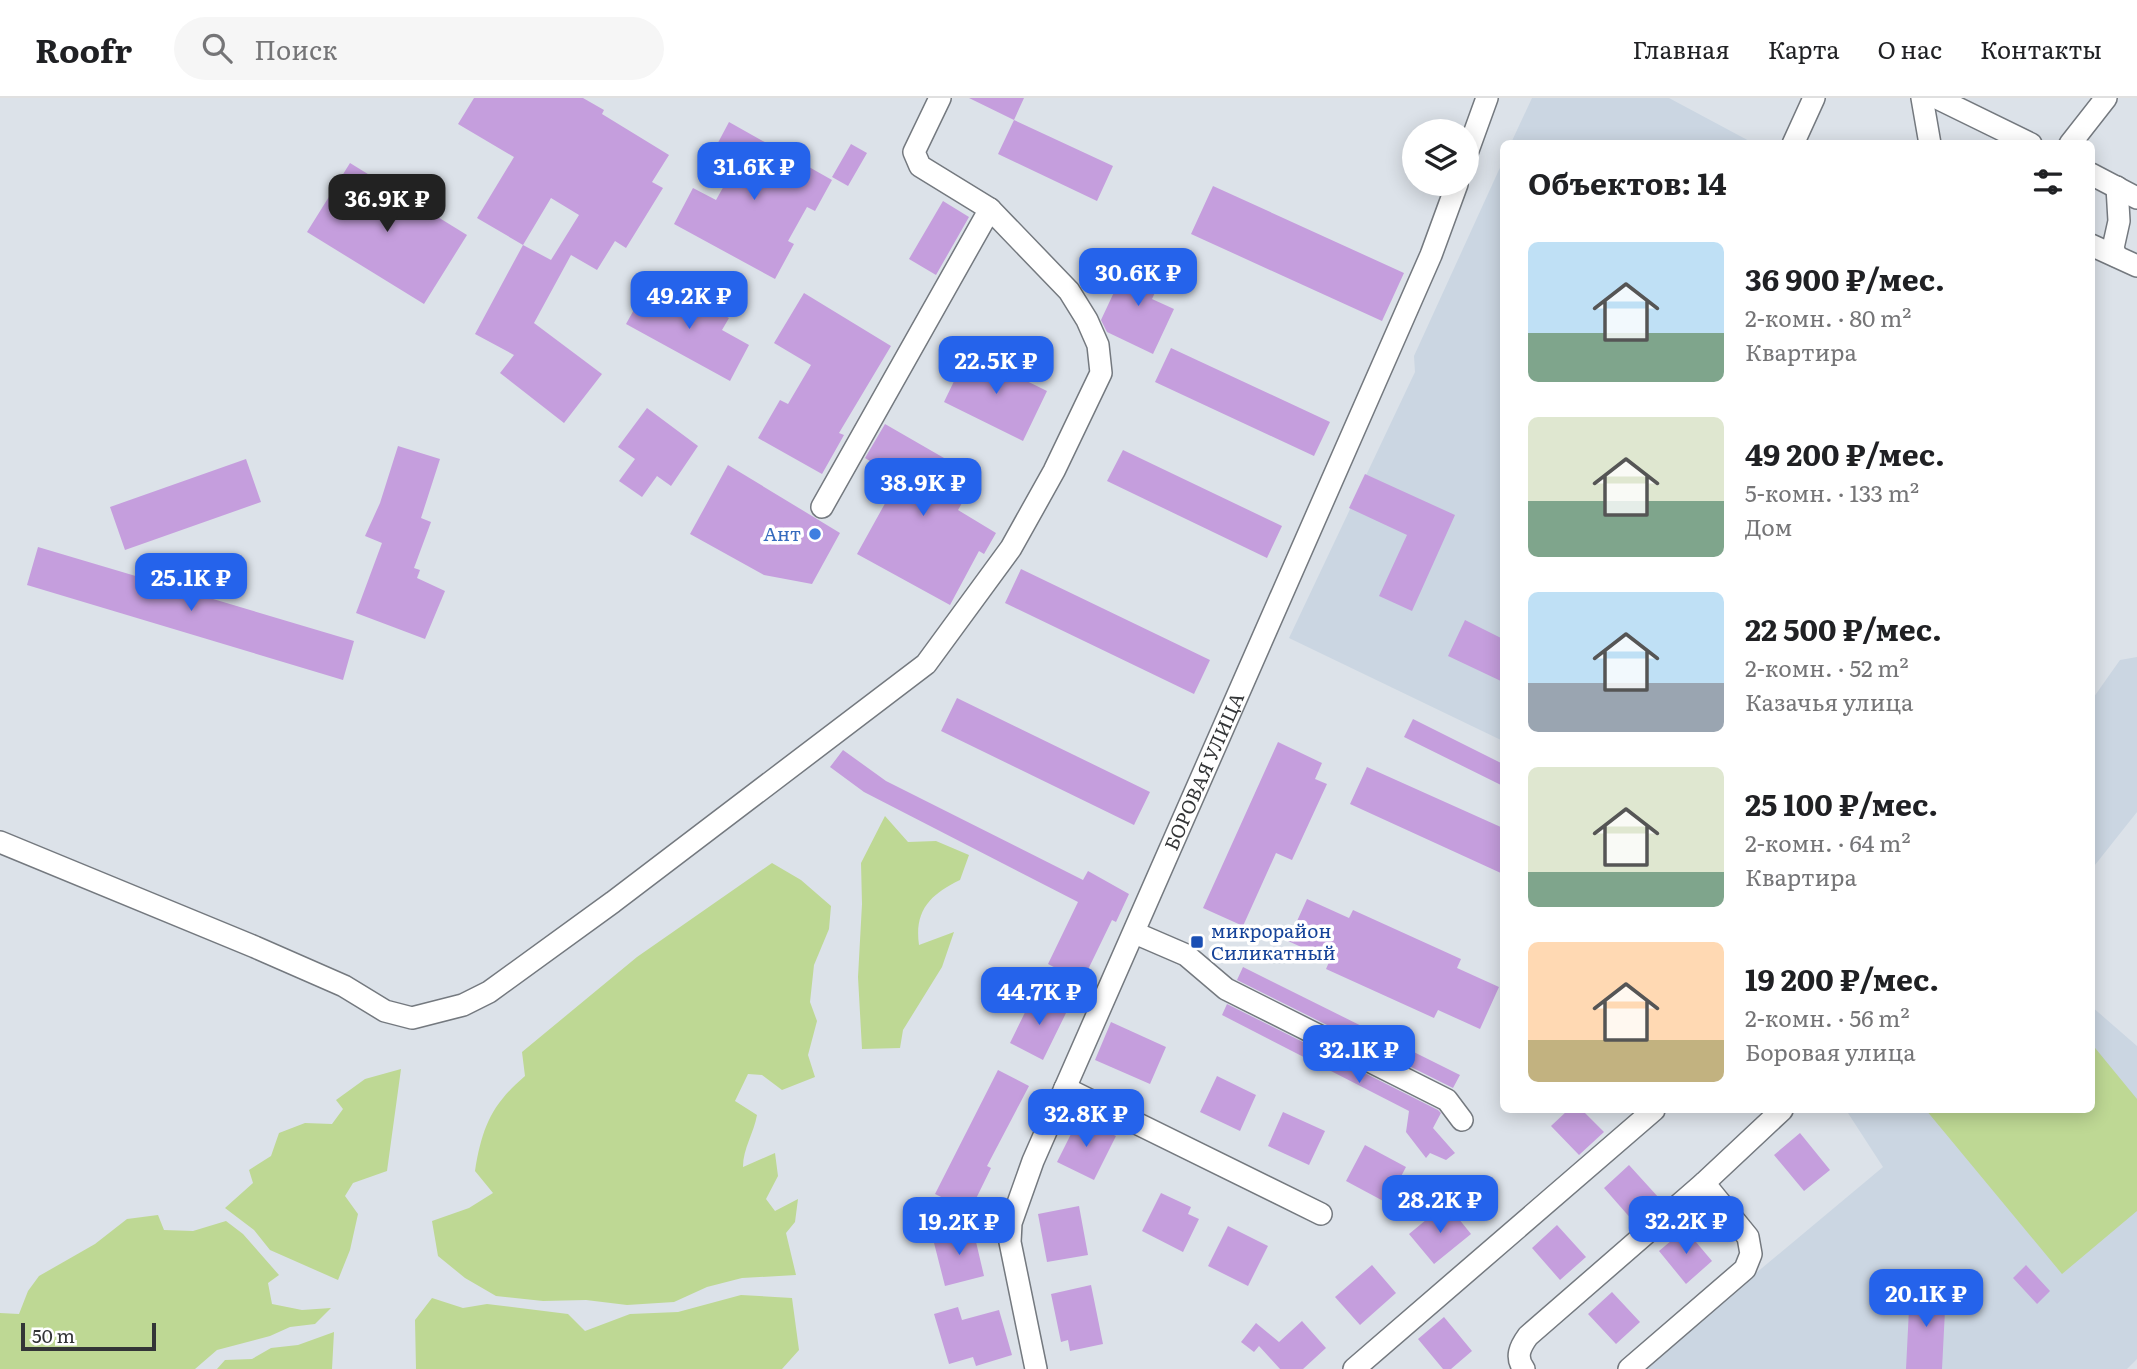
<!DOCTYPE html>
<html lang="ru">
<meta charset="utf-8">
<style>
:root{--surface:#fff;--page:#f6f6f6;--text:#202124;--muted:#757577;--line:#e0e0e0;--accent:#2563eb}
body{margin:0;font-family:Literata,serif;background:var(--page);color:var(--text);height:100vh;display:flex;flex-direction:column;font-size:26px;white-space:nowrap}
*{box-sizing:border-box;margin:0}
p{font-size:23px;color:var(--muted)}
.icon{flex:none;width:38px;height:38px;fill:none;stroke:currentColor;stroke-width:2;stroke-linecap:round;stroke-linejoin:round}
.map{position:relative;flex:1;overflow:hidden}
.drawer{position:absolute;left:1500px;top:42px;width:595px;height:973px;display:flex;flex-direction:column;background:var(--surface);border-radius:10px;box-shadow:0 4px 18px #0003}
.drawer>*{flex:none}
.buttons{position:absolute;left:1402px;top:21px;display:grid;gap:14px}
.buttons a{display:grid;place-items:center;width:77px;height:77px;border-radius:50%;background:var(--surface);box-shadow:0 4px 18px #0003;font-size:35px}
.scale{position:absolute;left:21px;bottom:18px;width:135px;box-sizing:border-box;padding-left:7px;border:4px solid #333537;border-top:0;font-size:19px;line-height:24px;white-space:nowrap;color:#333537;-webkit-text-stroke:5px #fff;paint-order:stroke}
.price{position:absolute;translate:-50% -60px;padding:0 16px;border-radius:14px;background:var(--accent);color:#fff;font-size:23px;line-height:46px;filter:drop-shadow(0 2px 4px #0008)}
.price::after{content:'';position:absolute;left:50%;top:42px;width:21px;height:16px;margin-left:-10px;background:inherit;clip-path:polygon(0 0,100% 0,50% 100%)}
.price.active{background:#222;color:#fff}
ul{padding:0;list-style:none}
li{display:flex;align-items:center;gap:21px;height:175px;padding:0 28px}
li span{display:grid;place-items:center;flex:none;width:196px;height:140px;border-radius:10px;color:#555}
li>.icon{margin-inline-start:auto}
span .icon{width:84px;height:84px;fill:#fffc;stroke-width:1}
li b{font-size:30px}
h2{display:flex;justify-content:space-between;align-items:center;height:84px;padding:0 28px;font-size:30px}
header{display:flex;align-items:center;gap:42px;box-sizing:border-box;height:98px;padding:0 35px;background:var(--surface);border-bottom:2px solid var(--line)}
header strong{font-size:33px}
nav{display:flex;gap:38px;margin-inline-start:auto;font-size:24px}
.search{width:490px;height:63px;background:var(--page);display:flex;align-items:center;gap:18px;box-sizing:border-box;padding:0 24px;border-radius:38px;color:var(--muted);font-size:26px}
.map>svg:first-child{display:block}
.built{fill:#cbd6e2}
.green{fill:#bed894}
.building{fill:#c59edd;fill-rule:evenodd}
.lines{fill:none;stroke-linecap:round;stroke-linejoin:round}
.minor-casing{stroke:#74797f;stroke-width:24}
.minor{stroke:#fff;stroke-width:21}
.shop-dot{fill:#3f7fe0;stroke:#fff;stroke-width:2.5}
.transit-dot{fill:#1a4fb4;stroke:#fff;stroke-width:2.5}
.labels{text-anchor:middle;stroke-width:7;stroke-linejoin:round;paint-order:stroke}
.shop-label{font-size:19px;fill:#366cbe;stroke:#fff;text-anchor:end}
.street-label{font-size:19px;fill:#333537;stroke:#fff}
.transit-label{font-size:19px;fill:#164399;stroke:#fff;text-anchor:start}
</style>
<header>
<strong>Roofr</strong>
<div class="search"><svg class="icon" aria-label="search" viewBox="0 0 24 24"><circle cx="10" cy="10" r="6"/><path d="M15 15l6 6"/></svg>Поиск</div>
<nav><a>Главная</a><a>Карта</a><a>О нас</a><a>Контакты</a></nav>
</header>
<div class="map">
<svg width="2137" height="1271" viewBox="0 0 2137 1271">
<rect width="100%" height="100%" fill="#dce2e9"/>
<path class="built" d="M 1532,0 L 1669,0 L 1753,45 L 1511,45 Z
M 1503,63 L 1503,643 L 1289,540 L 1415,274 L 1414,258 Z
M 2137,559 L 2137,714 L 2091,772 L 2091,603 L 2120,562 Z
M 2091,908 L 2137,948 L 2137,1261 L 2127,1271 L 1641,1271 L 1883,1069 L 1846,1012 L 2091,1012 Z"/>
<path class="green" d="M 885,718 L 908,744 L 936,743 L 969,757 L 960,782 C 931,796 914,812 919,847 L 954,834 L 942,869 L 903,932 L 900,950 L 862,951 L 858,879 L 862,806 L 861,765 Z
M 772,765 L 801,782 L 831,808 L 829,831 L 814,867 L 810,904 L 817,923 L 808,957 L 815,979 L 782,992 L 762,977 L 748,976 L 735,1003 L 757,1017 C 754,1035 743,1050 743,1069 L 775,1055 L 778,1078 L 766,1101 L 775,1113 L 798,1101 L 795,1124 L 786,1135 L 796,1177 L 742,1180 L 707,1189 L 674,1204 L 627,1207 L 586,1202 L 543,1203 L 496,1198 L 465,1180 L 438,1158 L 432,1123 L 469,1110 L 493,1095 L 475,1073 C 482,1030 491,1007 525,978 L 522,954 L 637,859 Z
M 2091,945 L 2137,1001 L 2137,1113 L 2062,1176 L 1926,1012 L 2091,1012 Z
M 401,971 L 387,1073 L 353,1085 L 345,1098 L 358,1116 L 350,1152 L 338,1182 L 270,1152 L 254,1132 L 225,1110 L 253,1085 L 249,1072 L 271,1058 L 279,1035 L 305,1025 L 332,1026 L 343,1011 L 336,1002 L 365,981 Z
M 158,1117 L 164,1132 L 193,1133 L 226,1123 L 243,1136 L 279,1177 L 268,1185 L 272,1206 L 302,1212 L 331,1210 L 315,1226 L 290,1229 L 270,1238 L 217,1252 L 195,1271 L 0,1271 L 0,1215 L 19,1216 L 28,1193 L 39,1178 L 95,1146 L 127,1121 Z
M 741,1197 L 792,1200 L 799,1252 L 782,1271 L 416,1271 L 415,1222 L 432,1200 L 463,1210 L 487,1206 L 568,1216 L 585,1233 L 630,1216 L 678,1214 Z
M 334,1234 L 332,1271 L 217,1271 L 225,1262 L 252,1261 L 271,1250 L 298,1247 Z"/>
<path class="building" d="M 474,0 L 583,0 L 604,12 L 602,16 L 669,57 L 652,84 L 663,90 L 626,150 L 615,143 L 597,172 L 571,157 L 534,225 L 602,276 L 564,325 L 500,275 L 514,257 L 475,236 L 523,147 L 477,120 L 514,59 L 458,26 ZM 551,100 L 579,117 L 551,162 L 523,147 Z
M 969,0 L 1024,0 L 1014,22 Z
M 1014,22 L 1113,68 L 1097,103 L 998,56 Z
M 729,24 L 832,82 L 815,113 L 807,109 L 788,143 L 794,146 L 775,181 L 674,126 L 693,90 L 716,102 L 735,68 L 712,56 Z
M 851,46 L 867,55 L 848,88 L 832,79 Z
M 350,65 L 467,137 L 424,206 L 307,134 Z
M 1213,88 L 1404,175 L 1382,223 L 1191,136 Z
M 943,103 L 969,119 L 936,177 L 909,161 Z
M 1130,160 L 1164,175 L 1152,201 L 1174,211 L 1153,256 L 1107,234 L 1101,222 Z
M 646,190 L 669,203 L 676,191 L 729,220 L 722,232 L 749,247 L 730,283 L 626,226 Z
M 804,195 L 891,248 L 839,335 L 844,337 L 822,376 L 758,340 L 780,302 L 788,306 L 811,267 L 774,245 Z
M 1171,250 L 1330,324 L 1314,358 L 1155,284 Z
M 968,254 L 1047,293 L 1023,343 L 944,304 Z
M 647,310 L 698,348 L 671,388 L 657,378 L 642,399 L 619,383 L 635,361 L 618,349 Z
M 885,326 L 977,379 L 958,412 L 996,435 L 984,456 L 979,453 L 950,507 L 857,456 L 888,400 L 882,397 L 893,377 L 865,360 Z
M 398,348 L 440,361 L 421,420 L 431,424 L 414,470 L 420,472 L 417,480 L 445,493 L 425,541 L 356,515 L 382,445 L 365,438 L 380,405 Z
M 1123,352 L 1282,428 L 1267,460 L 1107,383 Z
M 246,361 L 261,404 L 125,452 L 110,409 Z
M 728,367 L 840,435 L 812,486 L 764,477 L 690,436 Z
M 1365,376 L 1455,417 L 1412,513 L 1379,498 L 1407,437 L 1349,410 Z
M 38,449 L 354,543 L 343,582 L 27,487 Z
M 1021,471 L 1210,562 L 1194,596 L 1005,505 Z
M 1465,522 L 1503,541 L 1503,584 L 1448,558 Z
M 957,600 L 1150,694 L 1134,727 L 941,633 Z
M 1413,621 L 1503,666 L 1503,688 L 1404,639 Z
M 1278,644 L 1322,665 L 1315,681 L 1327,686 L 1292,762 L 1276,755 L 1243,828 L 1203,810 Z
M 843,652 L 886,683 L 1083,782 L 1088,773 L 1129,796 L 1116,824 L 1112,822 L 1082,884 L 1048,866 L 1078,804 L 864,694 L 830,669 Z
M 1367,669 L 1503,730 L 1503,776 L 1350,706 Z
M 1307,801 L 1349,820 L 1353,812 L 1461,861 L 1457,870 L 1499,889 L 1480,931 L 1438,912 L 1434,920 L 1326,871 L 1330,862 L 1288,843 Z
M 1243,869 L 1460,977 L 1453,990 L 1237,882 Z
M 1034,896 L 1067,913 L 1043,962 L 1010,945 Z
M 1227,906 L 1438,1012 L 1441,1015 L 1433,1030 L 1455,1055 L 1446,1062 L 1430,1055 L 1426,1060 L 1406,1034 L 1409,1013 L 1222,917 Z
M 1111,924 L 1166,949 L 1150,986 L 1095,962 Z
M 998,972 L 1029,988 L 987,1068 L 991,1070 L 970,1113 L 935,1096 Z
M 1217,978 L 1256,997 L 1240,1033 L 1200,1014 Z
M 1568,1012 L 1582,1012 L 1604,1034 L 1579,1057 L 1551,1028 Z
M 1283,1014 L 1325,1033 L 1309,1067 L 1268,1048 Z
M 1079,1020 L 1116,1038 L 1094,1082 L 1057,1064 Z
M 1800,1035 L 1830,1072 L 1804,1093 L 1774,1057 Z
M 1365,1047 L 1406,1069 L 1387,1105 L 1346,1083 Z
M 1629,1067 L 1659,1100 L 1633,1123 L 1604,1090 Z
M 1161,1095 L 1191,1109 L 1188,1116 L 1199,1121 L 1183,1154 L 1142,1133 Z
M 1079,1108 L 1088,1157 L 1047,1164 L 1038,1116 Z
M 1450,1110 L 1471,1136 L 1434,1166 L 1409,1136 L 1438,1112 L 1441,1117 Z
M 1557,1127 L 1586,1159 L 1560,1182 L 1532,1150 Z
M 1228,1128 L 1268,1148 L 1248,1188 L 1208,1168 Z
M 973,1131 L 984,1178 L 945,1188 L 933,1141 Z
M 1685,1131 L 1712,1163 L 1686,1186 L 1659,1153 Z
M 1372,1167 L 1396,1195 L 1360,1227 L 1335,1199 Z
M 2026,1167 L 2050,1193 L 2037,1206 L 2013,1180 Z
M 1091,1187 L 1103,1246 L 1070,1253 L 1068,1242 L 1061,1244 L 1051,1196 Z
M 1910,1191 L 1946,1193 L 1942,1271 L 1906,1271 Z
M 1612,1194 L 1640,1224 L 1616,1246 L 1588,1216 Z
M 958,1209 L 962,1222 L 999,1212 L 1012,1257 L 976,1268 L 973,1259 L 949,1266 L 934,1216 Z
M 1444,1219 L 1472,1253 L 1451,1271 L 1443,1271 L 1418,1241 Z
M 1302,1223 L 1326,1250 L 1303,1271 L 1280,1271 L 1259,1248 L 1254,1254 L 1241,1244 L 1256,1225 L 1279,1244 Z"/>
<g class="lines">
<g class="minor-casing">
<g id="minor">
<path d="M 1922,0 L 1930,46"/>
<path d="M 1937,0 L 2031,46"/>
<path d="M 1793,46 L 1814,0"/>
<path d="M 2070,46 L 2106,0"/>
<path d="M 1466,58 L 1487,0"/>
<path d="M 2091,76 L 2137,100"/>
<path d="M 2091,147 L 2137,168"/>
<path d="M 2116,158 L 2113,150 L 2119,123 L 2117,89"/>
<path d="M 822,409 L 990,111 L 920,68 L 914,54 L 940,0"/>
<path d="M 0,744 L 255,849 L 344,888 L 385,913 L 412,920 L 463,907 L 489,894 L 613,804 L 926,566 L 1011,450 L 1054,373 L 1101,275 L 1098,247 L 1087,222 L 1069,193 L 990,111"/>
<path d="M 1135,835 L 1186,857 L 1226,891 L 1447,1002 L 1462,1022"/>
<path d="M 1065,990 L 1321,1116"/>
<path id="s1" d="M 1036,1271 L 1010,1144 L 1011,1125 L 1033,1063 L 1431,157 L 1457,86"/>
<path d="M 1354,1271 L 1654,1012"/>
<path d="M 1524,1271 C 1515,1259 1520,1249 1528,1238 L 1704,1085 L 1782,1012"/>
<path d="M 1629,1271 L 1745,1171 L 1751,1156 L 1748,1139 L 1704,1085"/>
</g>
</g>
<use href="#minor" class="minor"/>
</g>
<circle class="shop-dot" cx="815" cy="436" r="7"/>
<rect class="transit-dot" x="1190" y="837" width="14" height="14" rx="3.5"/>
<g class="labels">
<g class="shop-label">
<text x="801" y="443">Ант</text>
</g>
<g class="street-label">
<text dy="7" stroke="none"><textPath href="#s1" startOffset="640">БОРОВАЯ УЛИЦА</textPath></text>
</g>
<g class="transit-label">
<text x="1211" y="840">микрорайон<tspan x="1211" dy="22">Силикатный</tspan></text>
</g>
</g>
</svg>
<div class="buttons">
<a><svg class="icon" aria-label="layers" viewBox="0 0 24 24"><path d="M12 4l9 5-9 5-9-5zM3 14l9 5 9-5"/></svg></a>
</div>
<div class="scale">50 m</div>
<b class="price" style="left:754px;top:104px">31.6K ₽</b>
<b class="price active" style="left:387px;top:136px">36.9K ₽</b>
<b class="price" style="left:1138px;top:210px">30.6K ₽</b>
<b class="price" style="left:689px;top:233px">49.2K ₽</b>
<b class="price" style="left:996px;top:298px">22.5K ₽</b>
<b class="price" style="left:923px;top:420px">38.9K ₽</b>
<b class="price" style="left:191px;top:515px">25.1K ₽</b>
<b class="price" style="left:1039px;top:929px">44.7K ₽</b>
<b class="price" style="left:1359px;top:987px">32.1K ₽</b>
<b class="price" style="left:1086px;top:1051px">32.8K ₽</b>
<b class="price" style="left:1440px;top:1137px">28.2K ₽</b>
<b class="price" style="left:1686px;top:1158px">32.2K ₽</b>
<b class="price" style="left:959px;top:1159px">19.2K ₽</b>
<b class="price" style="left:1926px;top:1231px">20.1K ₽</b>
<section class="drawer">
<h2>Объектов: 14<svg class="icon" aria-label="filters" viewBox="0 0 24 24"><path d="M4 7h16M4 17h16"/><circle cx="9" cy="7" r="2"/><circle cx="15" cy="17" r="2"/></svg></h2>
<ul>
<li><span style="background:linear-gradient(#bfe0f5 65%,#7fa58c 0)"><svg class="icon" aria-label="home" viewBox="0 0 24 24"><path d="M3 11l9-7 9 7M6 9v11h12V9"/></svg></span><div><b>36 900 ₽/мес.</b><p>2-комн. · 80 m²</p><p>Квартира</p></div></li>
<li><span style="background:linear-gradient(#dfe7d0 60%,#7fa58c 0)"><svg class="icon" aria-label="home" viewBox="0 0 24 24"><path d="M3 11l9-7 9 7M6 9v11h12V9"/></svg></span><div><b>49 200 ₽/мес.</b><p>5-комн. · 133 m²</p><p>Дом</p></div></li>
<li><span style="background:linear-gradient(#bfe0f5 65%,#9aa5b1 0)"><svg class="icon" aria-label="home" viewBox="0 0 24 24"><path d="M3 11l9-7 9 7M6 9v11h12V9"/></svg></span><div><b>22 500 ₽/мес.</b><p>2-комн. · 52 m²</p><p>Казачья улица</p></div></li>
<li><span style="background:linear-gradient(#dfe7d0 75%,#7fa58c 0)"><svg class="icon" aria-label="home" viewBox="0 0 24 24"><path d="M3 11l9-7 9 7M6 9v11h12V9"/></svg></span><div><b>25 100 ₽/мес.</b><p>2-комн. · 64 m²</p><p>Квартира</p></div></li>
<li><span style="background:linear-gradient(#ffd9b3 70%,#c2b280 0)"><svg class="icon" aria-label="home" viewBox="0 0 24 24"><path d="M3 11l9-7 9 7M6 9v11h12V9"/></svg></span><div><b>19 200 ₽/мес.</b><p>2-комн. · 56 m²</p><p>Боровая улица</p></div></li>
</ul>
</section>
</div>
